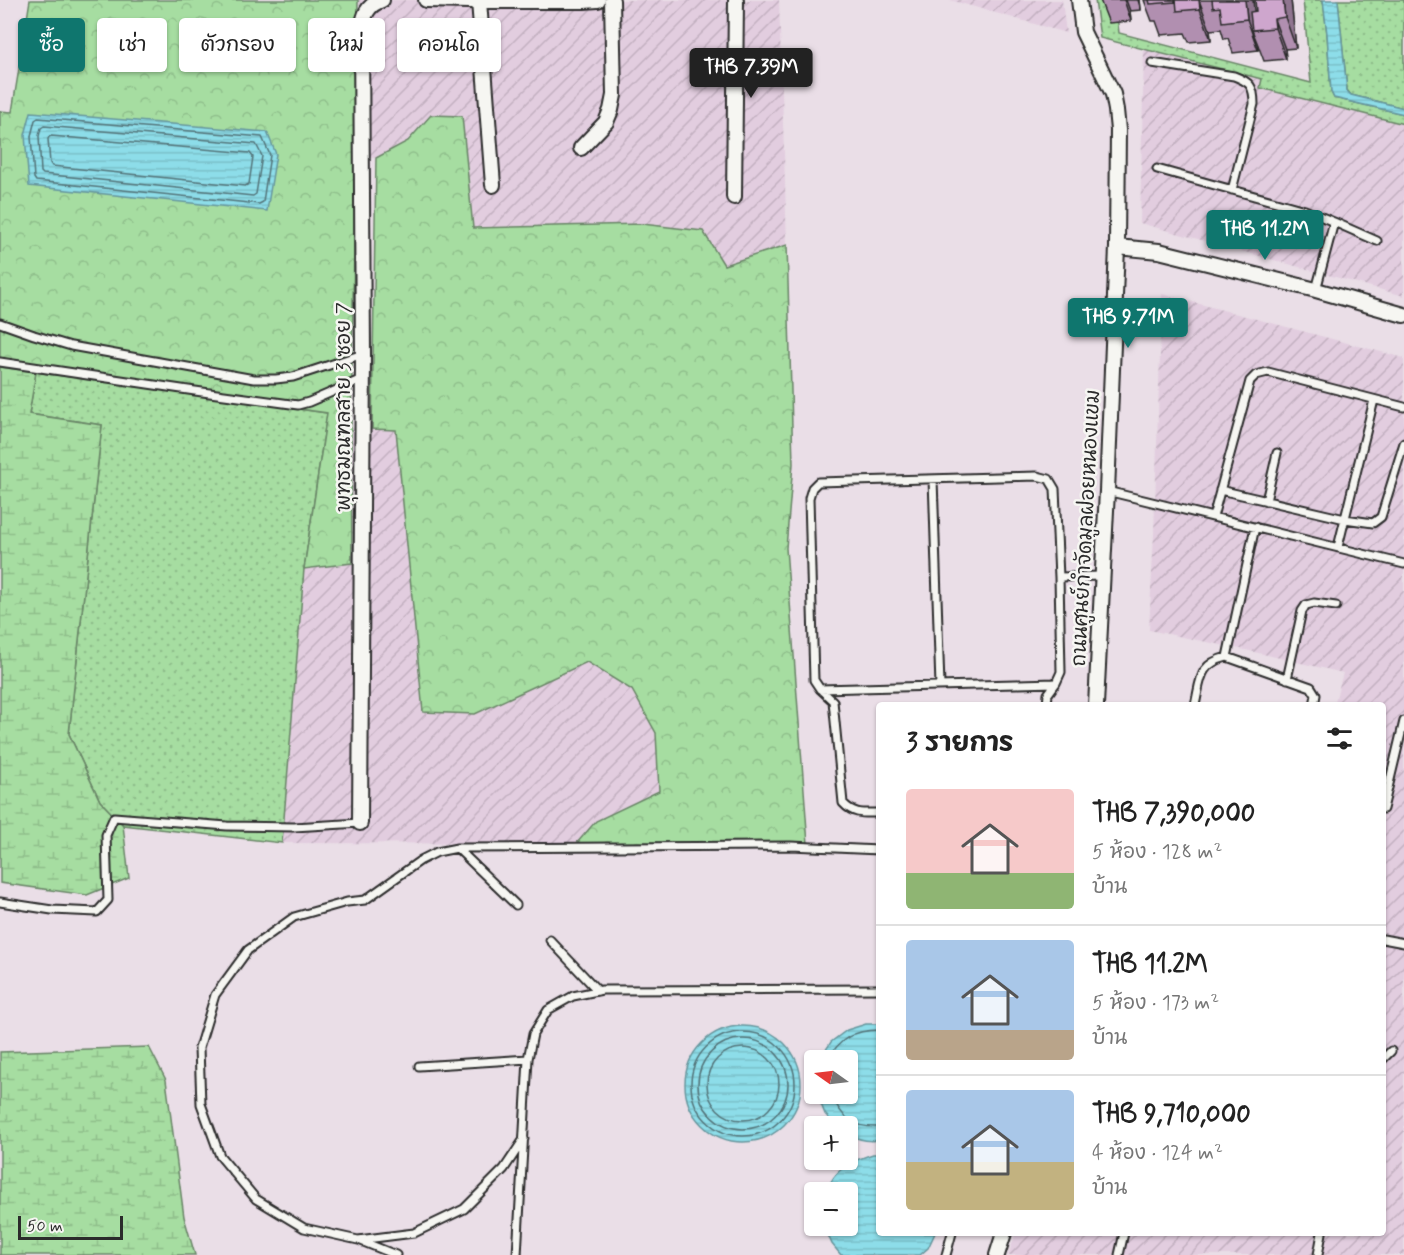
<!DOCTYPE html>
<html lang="th">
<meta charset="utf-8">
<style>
:root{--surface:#fff;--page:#f2f2f2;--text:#222;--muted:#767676;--line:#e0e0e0;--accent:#0f766e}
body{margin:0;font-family:Mynerve,"Playpen Sans Thai",sans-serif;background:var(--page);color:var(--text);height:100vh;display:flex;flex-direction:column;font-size:22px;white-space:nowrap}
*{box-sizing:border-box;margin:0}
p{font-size:20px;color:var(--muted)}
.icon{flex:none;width:33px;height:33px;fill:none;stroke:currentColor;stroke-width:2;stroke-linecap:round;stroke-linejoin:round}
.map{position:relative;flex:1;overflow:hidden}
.panel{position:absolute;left:876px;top:702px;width:510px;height:534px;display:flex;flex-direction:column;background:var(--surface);border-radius:6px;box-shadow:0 2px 4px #0004}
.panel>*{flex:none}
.top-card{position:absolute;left:18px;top:18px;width:570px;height:54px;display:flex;gap:12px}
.needle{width:39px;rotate:284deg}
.controls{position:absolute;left:804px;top:1050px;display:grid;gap:12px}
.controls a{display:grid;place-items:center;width:54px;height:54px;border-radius:6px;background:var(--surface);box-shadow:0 2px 4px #0004;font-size:30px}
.scale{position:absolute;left:18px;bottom:15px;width:105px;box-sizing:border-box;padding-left:6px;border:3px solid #2b2b2b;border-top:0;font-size:16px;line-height:21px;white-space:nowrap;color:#2b2b2b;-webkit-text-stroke:4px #f6f6f2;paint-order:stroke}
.price{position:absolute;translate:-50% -51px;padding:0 14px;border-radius:6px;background:var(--accent);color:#fff;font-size:20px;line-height:39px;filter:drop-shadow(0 2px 3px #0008)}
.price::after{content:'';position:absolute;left:50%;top:36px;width:18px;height:14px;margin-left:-9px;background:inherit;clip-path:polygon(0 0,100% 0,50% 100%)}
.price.active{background:#222;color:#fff}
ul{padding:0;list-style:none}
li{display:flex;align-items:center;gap:18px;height:150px;padding:0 30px}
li+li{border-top:2px solid var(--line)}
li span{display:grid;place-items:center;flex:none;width:168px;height:120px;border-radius:6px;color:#555}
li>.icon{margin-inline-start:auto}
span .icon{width:72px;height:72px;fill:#fffc;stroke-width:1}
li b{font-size:26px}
h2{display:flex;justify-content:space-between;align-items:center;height:72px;padding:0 30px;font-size:26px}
.chip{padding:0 21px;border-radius:6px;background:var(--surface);box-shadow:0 2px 4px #0004;font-size:21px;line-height:54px}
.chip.active{background:var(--accent);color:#fff}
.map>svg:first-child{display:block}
.industrial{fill:url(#industrial-furrows)}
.grass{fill:url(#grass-dots);stroke:#688466;stroke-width:1.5}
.forest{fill:url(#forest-crowns);stroke:#688466;stroke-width:1.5}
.wetland{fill:url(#wetland-marsh);stroke:#688466;stroke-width:1.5}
.water{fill:url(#water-rules);stroke:#66969d;stroke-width:1.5}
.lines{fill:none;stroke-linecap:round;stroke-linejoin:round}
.shore{stroke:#527277;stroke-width:1.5}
.service-casing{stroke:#2b2b2b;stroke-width:11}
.minor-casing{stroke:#2b2b2b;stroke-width:18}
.service{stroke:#f6f6f2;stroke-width:7}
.minor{stroke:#f6f6f2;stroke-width:14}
.wall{fill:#b18fb0;stroke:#2b2b2b;stroke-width:1.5}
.shaded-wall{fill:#907490;stroke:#2b2b2b;stroke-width:1.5}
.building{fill:#cea6cd;stroke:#2b2b2b;stroke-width:1.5}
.labels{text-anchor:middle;stroke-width:5;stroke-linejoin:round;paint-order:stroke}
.street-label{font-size:20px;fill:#2b2b2b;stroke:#f6f6f2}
</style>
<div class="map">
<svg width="1404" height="1255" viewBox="0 0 1404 1255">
<defs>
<pattern id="industrial-furrows" width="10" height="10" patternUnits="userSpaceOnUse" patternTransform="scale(1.5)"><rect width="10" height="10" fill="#e2cddf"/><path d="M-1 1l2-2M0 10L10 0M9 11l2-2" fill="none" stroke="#c2b0c0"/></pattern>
<pattern id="grass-dots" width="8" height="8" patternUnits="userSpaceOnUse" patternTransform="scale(1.5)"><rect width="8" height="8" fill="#a6dda1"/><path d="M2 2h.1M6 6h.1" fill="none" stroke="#8fbe8b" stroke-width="1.8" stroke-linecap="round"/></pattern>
<pattern id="forest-crowns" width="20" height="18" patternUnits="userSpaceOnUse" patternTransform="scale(1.5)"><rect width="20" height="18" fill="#a6dda1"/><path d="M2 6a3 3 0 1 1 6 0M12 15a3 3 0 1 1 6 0" fill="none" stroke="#8fbe8b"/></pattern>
<pattern id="wetland-marsh" width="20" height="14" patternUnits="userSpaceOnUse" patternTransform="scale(1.5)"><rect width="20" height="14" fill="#a6dda1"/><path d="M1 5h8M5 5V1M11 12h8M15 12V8" fill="none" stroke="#8fbe8b"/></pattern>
<pattern id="water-rules" width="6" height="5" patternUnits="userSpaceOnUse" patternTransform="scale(1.5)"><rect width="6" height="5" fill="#8ddde9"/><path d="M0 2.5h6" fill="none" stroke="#7abec8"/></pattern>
</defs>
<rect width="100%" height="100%" fill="#eadee7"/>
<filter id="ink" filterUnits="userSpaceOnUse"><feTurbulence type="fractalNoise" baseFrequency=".0167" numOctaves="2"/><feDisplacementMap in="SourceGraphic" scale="12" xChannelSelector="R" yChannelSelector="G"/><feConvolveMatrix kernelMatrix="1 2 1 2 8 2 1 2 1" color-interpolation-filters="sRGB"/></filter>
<g filter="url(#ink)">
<path class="industrial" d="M 358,0 L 779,0 L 787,245 L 724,265 L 703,231 L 642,224 L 472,228 L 462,116 L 431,115 L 408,141 L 376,158 L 355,158 Z
M 950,0 L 1062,0 L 1066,33 Z
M 1144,49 L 1262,79 L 1261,88 L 1404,124 L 1404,296 L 1140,223 Z
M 1162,294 L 1404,358 L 1404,1255 L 1008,1255 L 1016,1233 L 1383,1233 L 1383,705 L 1334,705 L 1343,673 L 1250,651 L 1149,630 L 1154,534 Z
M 351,428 L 396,430 L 423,712 L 475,714 L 587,662 L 632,690 L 656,733 L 659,791 L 596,821 L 576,844 L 282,843 L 304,569 L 352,563 Z"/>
<path class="grass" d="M 1095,0 L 1115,0 L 1119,33 L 1311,83 L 1303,0 L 1323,0 L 1327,34 L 1331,92 L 1334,98 L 1404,114 L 1404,124 L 1260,88 L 1262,79 L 1100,38 Z
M 1338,0 L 1404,0 L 1404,108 L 1351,95 L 1347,90 Z
M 36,372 L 327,413 L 304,569 L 282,843 L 123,825 L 100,801 L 69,734 L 102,425 L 29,414 Z"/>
<path class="forest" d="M 30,0 L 358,0 L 351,428 L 352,563 L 304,569 L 327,413 L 0,367 L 0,111 L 12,112 Z
M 431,115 L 462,116 L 473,228 L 642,224 L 703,231 L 724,265 L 787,245 L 793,464 L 786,548 L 808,844 L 576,844 L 596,821 L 659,791 L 656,733 L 632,690 L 587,662 L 475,714 L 423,712 L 396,430 L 372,429 L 376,158 L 408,141 Z"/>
<path class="wetland" d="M 0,367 L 36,372 L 29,414 L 102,425 L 69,734 L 100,801 L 123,825 L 129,878 L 87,895 L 0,883 Z
M 149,1047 L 166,1080 L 184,1217 L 195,1255 L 0,1255 L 0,1052 Z"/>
<path class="water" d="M 1323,0 L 1338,0 L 1347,91 L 1351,95 L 1404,108 L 1404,114 L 1334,98 L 1331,92 L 1327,34 Z
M 31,112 L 267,132 L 276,154 L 267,211 L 29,186 L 25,135 Z
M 866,1024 L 879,1024 L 879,1140 C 868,1142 857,1139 848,1134 L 848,1126 L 836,1126 L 825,1114 L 817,1094 L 848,1094 L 848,1060 L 820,1060 L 820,1059 L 831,1042 L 847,1030 Z
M685 1084a58 58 0 1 1 116 0a58 58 0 1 1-116 0Z
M 873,1154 L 879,1154 L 879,1233 L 935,1233 L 928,1248 L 920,1255 L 841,1255 L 832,1244 L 824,1226 L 848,1226 L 848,1192 L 826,1192 C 834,1169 851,1161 873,1154 Z"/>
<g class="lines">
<path class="shore" d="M 38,118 L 262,137 L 270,155 L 263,202 L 259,204 L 36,181 L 34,178 L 31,136 L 35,120 Z
M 44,126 L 256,144 L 262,156 L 256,194 L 253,196 L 43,174 L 41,172 L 39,136 L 41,128 Z
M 51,136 L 250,153 L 253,157 L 249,184 L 245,186 L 52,166 L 50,163 L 48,139 L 49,137 Z
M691 1084a52 52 0 1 1 104 0a52 52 0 1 1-104 0Z
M698 1084a45 45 0 1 1 90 0a45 45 0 1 1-90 0Z
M707 1084a36 36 0 1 1 72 0a36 36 0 1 1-72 0Z
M 827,1060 C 840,1039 853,1030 879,1030
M 831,1094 C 841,1117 852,1128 879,1127"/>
<g class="service-casing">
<path id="service" d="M 1152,63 L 1234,76 C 1250,82 1254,86 1254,104 L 1232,190
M 1157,169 L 1305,210 L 1334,222 L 1316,290
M 1334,222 L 1377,241
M 0,323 L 34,335 L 71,346 L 254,379 L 276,379 L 293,377 L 363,354
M 0,362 L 195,391 L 298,405 L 309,402 L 362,379
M 933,479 L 940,686
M 1220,490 L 1345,519 L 1373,523 L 1381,517 L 1404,443
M 1107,491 L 1404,564
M 1266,501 L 1277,453
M 1213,517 L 1250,381 L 1256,375 L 1268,372 L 1404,407
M 1338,547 L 1374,400
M 1059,577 L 1103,576
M 1227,657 L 1255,527
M 1287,679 L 1302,611 L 1306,605 L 1314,603 L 1336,606
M 820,689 L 1056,683
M 1195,705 C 1201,680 1198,664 1227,657 L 1311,687 L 1316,695 L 1314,705
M 1383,809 L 1404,721
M 879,813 C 864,813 854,815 843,803 L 833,701 L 820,689 L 814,680 L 809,498 L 812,488 L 818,482 L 1037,476 L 1049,479 L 1055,489 L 1059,577 L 1061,672 L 1056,683 L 1048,694 L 1047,705
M 457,848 L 516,905
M 0,902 L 52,910 L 97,912 L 108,900 L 106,835 L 114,817 L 227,826 L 294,827 L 360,823
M 1383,939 L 1404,943
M 550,940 L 598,991
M 1383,1059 L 1391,1051
M 419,1066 L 528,1059
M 524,1139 L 504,1169 L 464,1209 L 414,1233 L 358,1240 L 304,1228 L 256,1199 L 220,1156 L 201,1104 L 199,1048 L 215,995 L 248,950 L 294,917 L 347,902 L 365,900 L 421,860 L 437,852 L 457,848 L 791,846 L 879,850
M 361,1241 L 396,1255
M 517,1255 L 528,1059 L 533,1034 L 548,1010 L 573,996 L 602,990 L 879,989
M 946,1255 L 952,1233
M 1119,1255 L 1124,1233
M 1318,1255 L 1322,1233"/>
</g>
<g class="minor-casing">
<path id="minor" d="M 426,0 L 469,1 L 584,1 L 598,0
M 1079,0 L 1083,32 L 1113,94 L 1116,110 L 1118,130 L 1117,247 L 1107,491 L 1096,705
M 479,1 L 493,185
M 581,148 L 606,122 L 611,110 L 614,95 L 612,0
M 734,197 L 736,0
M 1117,247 L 1159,251 L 1316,290 L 1404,315
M 360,823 L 363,354 L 361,33 C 364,17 365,6 382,0
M 997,1255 L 1004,1233"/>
</g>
<use href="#service" class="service"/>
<use href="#minor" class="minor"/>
</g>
<path class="wall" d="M 1100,0 L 1140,0 L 1141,10 L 1130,11 L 1131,21 L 1109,23 Z
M 1144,0 L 1253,0 L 1254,12 L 1256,11 L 1255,0 L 1291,0 L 1296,48 L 1285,49 L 1286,59 L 1264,61 L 1258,45 L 1258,50 L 1233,53 L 1228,38 L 1224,39 L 1221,29 L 1210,30 L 1211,40 L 1189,42 L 1185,33 L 1161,35 L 1156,21 L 1152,21 Z"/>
<path class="shaded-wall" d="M 1124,0 L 1126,0 L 1130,11 L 1131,21 Z
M 1138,0 L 1140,0 L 1141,10 Z
M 1199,0 L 1210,30 L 1211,40 L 1200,9 Z
M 1245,0 L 1253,0 L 1256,30 L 1252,30 L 1258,45 L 1258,50 L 1247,19 Z
M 1283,0 L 1291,0 L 1296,48 L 1285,17 Z
M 1274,19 L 1285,49 L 1286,59 L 1275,28 Z"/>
<path class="building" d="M 1149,0 L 1175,0 L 1175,2 L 1150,4 Z
M 1176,0 L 1199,0 L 1200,9 L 1177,11 Z
M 1212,0 L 1245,0 L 1247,19 L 1222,22 L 1220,7 L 1213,8 Z
M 1255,0 L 1283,0 L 1285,17 L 1274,19 L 1275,28 L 1252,30 L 1250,12 L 1256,11 Z"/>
</g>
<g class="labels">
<g class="street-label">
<text transform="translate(343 407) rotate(-90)" y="7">พุทธมณฑลสาย 3 ซอย 7</text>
<text transform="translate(1085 528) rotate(-87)" y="7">ถนนศูนย์กำจัดมูลฝอยหนองแขม</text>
</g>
</g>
</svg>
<div class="controls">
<a><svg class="needle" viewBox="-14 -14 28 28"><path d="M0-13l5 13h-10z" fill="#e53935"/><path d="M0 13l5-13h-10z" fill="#767676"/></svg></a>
<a>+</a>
<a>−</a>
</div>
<div class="scale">50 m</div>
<b class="price active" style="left:751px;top:99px">THB 7.39M</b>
<b class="price" style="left:1265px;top:261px">THB 11.2M</b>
<b class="price" style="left:1128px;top:349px">THB 9.71M</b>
<div class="top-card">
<a class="chip active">ซื้อ</a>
<a class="chip">เช่า</a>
<a class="chip">ตัวกรอง</a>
<a class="chip">ใหม่</a>
<a class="chip">คอนโด</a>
</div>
<section class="panel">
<h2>3 รายการ<svg class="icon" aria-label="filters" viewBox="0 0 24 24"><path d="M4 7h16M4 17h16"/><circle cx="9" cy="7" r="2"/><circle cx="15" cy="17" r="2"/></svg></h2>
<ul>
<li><span style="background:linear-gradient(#f6c9c9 70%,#8fb573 0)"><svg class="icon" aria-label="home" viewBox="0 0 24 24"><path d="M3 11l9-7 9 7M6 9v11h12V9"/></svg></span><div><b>THB 7,390,000</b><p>5 ห้อง · 128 m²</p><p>บ้าน</p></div></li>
<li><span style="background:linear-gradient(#a9c7e8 75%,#b9a48a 0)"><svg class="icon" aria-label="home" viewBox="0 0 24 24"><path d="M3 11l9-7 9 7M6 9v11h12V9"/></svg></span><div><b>THB 11.2M</b><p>5 ห้อง · 173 m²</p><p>บ้าน</p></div></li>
<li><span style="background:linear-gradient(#a9c7e8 60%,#c2b280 0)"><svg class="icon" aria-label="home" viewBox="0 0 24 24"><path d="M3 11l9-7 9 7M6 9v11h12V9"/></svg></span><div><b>THB 9,710,000</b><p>4 ห้อง · 124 m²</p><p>บ้าน</p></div></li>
</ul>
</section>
</div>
